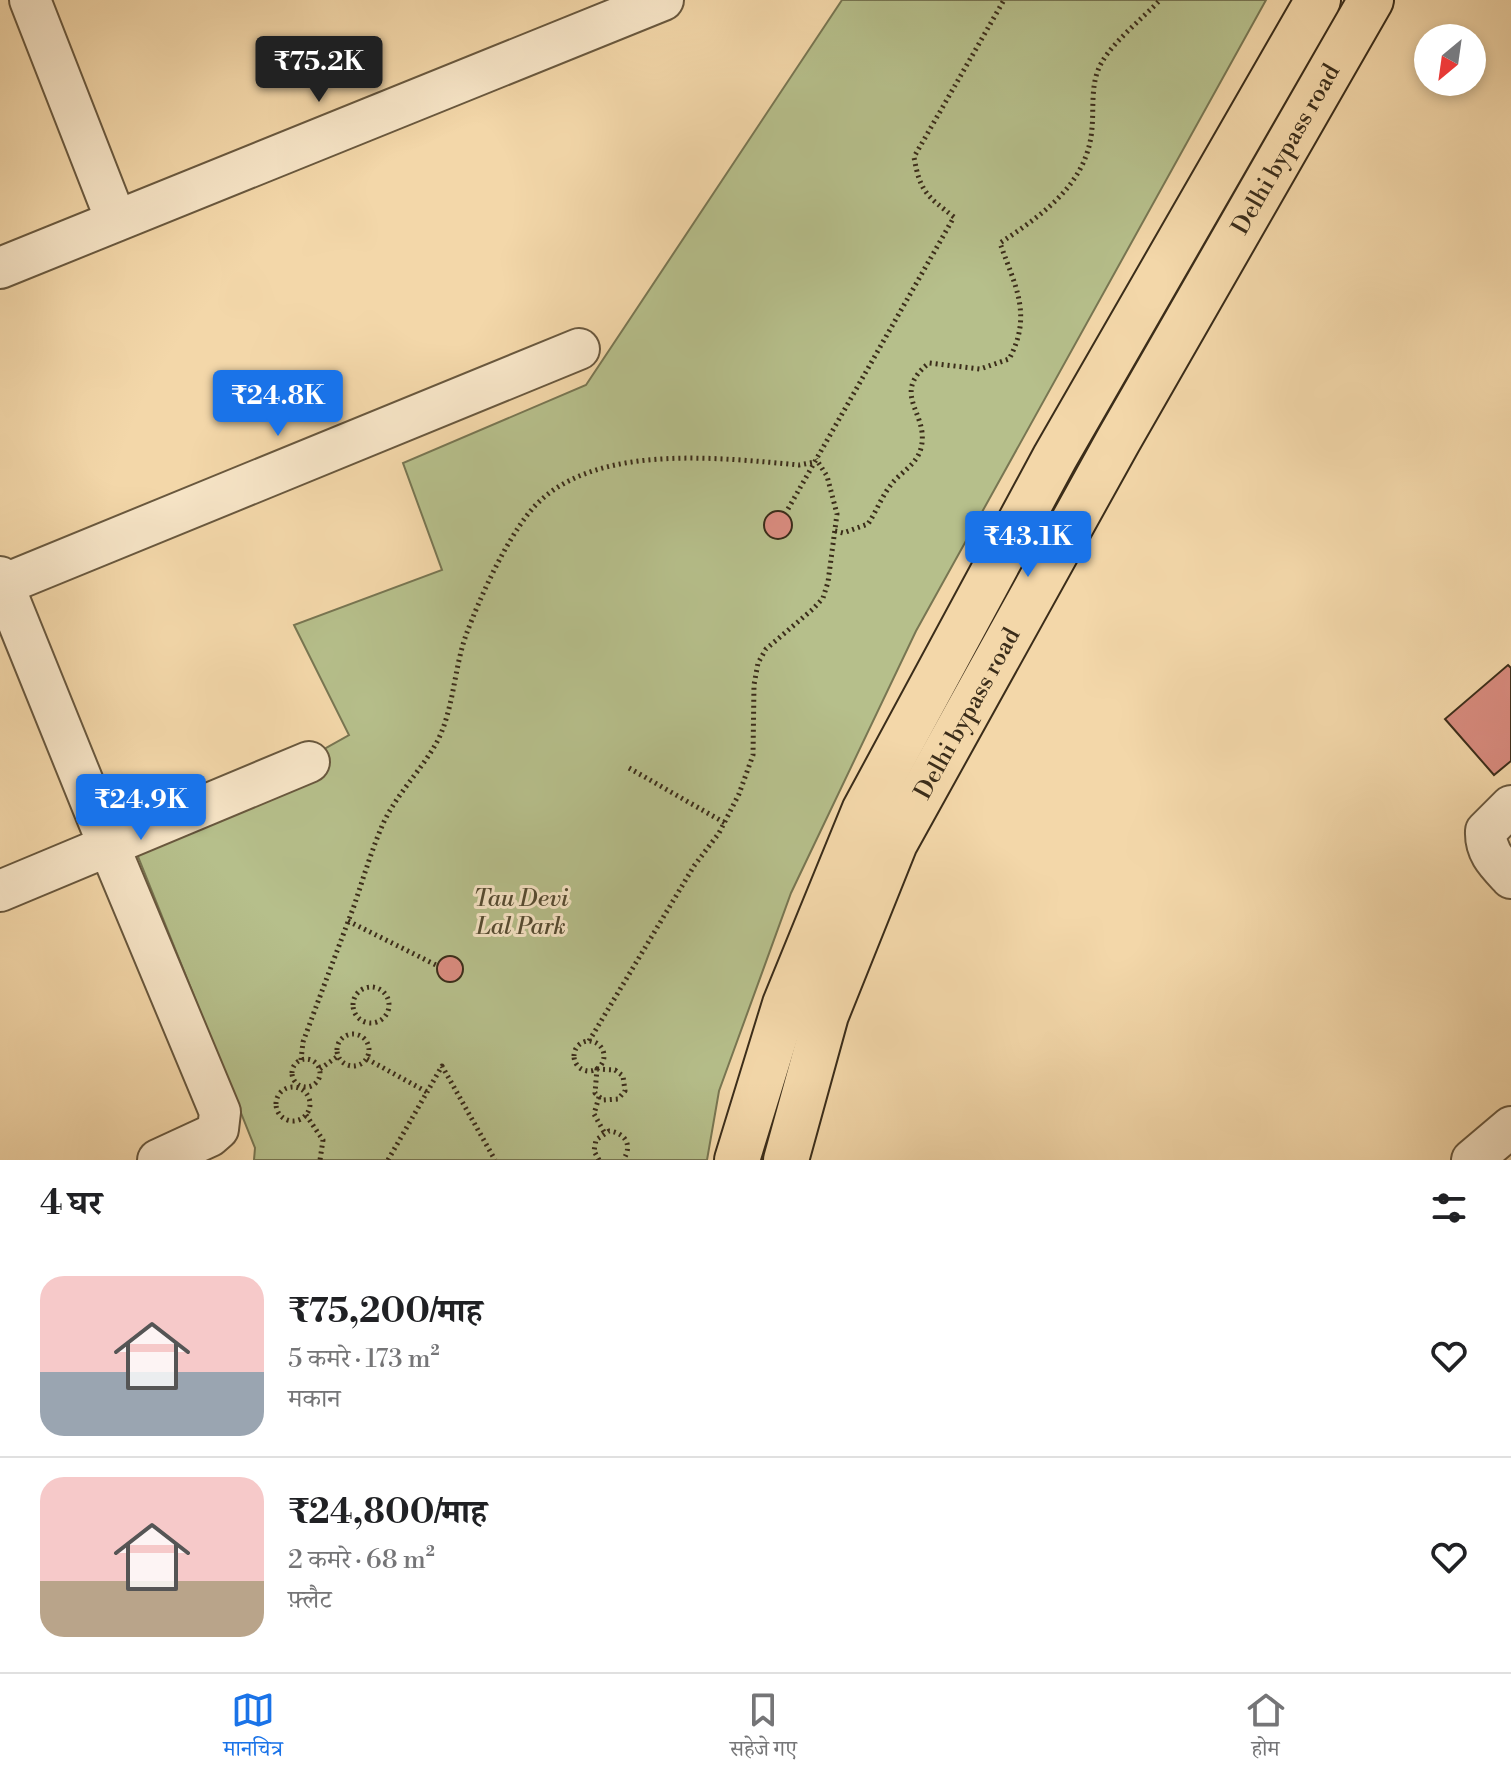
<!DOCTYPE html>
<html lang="hi">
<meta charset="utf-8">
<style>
:root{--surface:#fff;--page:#f2f2f2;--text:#202124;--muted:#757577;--line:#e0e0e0;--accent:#1a73e8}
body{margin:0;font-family:"Libre Bodoni","Noto Serif Devanagari",serif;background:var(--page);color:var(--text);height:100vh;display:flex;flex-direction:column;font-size:30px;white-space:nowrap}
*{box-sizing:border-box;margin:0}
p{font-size:26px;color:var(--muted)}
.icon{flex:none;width:44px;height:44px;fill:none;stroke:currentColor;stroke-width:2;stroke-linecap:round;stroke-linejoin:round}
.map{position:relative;height:1160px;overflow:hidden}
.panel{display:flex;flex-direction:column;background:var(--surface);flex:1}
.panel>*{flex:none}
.needle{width:52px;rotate:209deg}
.controls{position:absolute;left:1414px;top:24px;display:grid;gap:16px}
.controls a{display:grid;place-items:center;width:72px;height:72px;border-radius:50%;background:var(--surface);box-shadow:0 4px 12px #0003;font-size:40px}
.price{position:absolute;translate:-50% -68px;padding:0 18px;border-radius:8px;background:var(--accent);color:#fff;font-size:26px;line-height:52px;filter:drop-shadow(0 2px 4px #0008)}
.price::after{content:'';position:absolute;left:50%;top:48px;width:24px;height:18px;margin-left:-12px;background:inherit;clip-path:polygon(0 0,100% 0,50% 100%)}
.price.on{background:#222;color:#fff}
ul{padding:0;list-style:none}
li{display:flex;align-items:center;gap:24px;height:200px;padding:0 40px}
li+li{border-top:2px solid var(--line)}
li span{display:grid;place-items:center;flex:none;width:224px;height:160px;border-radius:24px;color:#555}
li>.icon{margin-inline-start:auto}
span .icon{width:96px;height:96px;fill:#fffc;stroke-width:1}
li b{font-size:34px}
h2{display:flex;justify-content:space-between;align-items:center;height:96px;padding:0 40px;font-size:34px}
.tab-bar{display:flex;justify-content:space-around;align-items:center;height:112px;border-top:2px solid var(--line);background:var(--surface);font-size:22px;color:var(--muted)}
.tab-bar a{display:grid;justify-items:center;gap:4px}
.tab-bar .on{color:var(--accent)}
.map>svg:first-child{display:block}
.green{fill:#b6bf8b;stroke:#787652;stroke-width:2}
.building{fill:#da8c80;stroke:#3b2d1a;stroke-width:2}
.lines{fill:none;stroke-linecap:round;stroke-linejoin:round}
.minor-casing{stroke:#69583e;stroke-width:44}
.major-casing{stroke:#3b2d1a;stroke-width:48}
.path{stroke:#3b2d1a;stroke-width:5;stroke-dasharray:2 4;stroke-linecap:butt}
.minor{stroke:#f7e5c7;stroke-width:40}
.major{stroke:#f3d7a9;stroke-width:44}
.labels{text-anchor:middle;stroke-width:6;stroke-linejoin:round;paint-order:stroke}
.street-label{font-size:24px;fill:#3b2d1a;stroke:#f7e5c7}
.park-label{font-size:24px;font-style:italic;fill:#544a31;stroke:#f7e5c7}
</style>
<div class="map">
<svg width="1511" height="1160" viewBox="0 0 1511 1160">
<rect width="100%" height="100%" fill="#f3d7a9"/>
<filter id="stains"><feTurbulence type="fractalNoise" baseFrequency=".0025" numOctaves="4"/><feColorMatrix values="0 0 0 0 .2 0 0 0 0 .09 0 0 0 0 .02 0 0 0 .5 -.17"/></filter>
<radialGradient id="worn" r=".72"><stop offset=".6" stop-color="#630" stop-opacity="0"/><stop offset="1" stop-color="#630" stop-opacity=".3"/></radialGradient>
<path class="green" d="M 842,0 L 1266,0 L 916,631 L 791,893 L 719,1091 L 707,1160 L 254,1160 L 255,1148 L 137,854 L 349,735 L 294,625 L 442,570 L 403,463 L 586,385 Z"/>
<path class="building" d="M764 525a14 14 0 1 1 28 0a14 14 0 1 1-28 0Z
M 1508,665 L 1511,668 L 1511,761 L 1494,775 L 1445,719 Z
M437 969a13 13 0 1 1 26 0a13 13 0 1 1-26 0Z"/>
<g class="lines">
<g class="minor-casing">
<path id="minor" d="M 30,0 L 116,220
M 0,268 L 663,0
M 0,577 L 108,844 L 220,1112 L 218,1129 L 210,1136 L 158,1160
M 0,586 L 579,349
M 1511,806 L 1486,831 C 1485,852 1497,863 1511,878
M 0,891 L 309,762
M 1472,1160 L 1511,1127"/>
</g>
<g class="major-casing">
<g id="major">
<path d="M 737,1160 L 785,1004 L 864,811 L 1055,457 L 1318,0"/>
<path id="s1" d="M 786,1160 L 826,1015 L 895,843 L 1118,441 L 1371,0"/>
</g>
</g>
<path class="path" d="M 788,509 L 954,217 C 927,196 920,192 914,157 L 1004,0
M 835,531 L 843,533 L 868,524 C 876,512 881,498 890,486 C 899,473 917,465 921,448 C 930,413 889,395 929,363 L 980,369 L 1009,359 C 1033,315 1015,286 1000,243 C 1042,215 1088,184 1092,128 C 1094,107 1090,82 1102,62 C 1114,41 1143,18 1160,0
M 629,768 L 725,823
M 348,921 L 438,966
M353 1005a18 18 0 1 1 36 0a18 18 0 1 1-36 0Z
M337 1050a16 16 0 1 1 32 0a16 16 0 1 1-32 0Z
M574 1056a15 15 0 1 1 30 0a15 15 0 1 1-30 0Z
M 589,1041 L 694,866 L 719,833 L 739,794 L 753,755 L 754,685 L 758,663 L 766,649 L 813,609 L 823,598 L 828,582 L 837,514 L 827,476 L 816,459
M292 1073a14 14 0 1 1 28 0a14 14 0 1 1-28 0Z
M 367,1059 L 427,1092
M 301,1060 L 303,1042 C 320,996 337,951 354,906 C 363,879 371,852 382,826 C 396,794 422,770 438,740 C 454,707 454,669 466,635 C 480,597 512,525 542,499 C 604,444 722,458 799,465 L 815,462
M 320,1069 L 338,1056
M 597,1069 L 615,1070 L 623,1076 L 625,1091 L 618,1099 L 603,1100 L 595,1093 Z
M276 1104a17 17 0 1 1 34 0a17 17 0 1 1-34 0Z
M 599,1097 L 594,1114 L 604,1132
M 306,1115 L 323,1140 L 320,1160
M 388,1160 L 442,1066 L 495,1160
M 599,1160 L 594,1151 L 596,1140 L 609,1131 C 626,1133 633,1146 623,1160"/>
<use href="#minor" class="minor"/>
<use href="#major" class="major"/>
</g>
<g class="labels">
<g class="street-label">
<text dy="8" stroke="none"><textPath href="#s1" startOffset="1132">Delhi bypass road</textPath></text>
<text dy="8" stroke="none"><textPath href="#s1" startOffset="484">Delhi bypass road</textPath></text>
</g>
<g class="park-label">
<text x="521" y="906">Tau Devi<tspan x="521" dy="28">Lal Park</tspan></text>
</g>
</g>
<rect width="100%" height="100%" filter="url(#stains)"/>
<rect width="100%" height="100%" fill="url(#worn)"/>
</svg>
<div class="controls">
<a><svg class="needle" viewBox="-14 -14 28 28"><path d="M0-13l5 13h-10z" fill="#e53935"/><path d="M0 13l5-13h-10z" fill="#757577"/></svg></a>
</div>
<b class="price on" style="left:319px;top:104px">₹75.2K</b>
<b class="price" style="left:278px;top:438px">₹24.8K</b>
<b class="price" style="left:1028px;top:579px">₹43.1K</b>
<b class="price" style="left:141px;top:842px">₹24.9K</b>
</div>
<section class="panel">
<h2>4 घर<svg class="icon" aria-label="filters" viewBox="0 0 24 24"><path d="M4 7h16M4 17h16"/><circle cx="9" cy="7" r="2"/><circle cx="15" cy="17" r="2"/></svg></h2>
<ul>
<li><span style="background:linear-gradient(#f6c9c9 60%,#9aa5b1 0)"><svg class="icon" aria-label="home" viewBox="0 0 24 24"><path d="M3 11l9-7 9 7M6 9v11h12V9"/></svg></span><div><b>₹75,200/माह</b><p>5 कमरे · 173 m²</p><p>मकान</p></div><svg class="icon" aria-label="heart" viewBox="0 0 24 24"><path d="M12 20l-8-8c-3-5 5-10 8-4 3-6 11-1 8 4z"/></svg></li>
<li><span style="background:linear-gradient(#f6c9c9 65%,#b9a48a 0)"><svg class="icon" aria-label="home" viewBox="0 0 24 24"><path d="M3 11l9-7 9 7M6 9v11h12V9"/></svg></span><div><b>₹24,800/माह</b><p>2 कमरे · 68 m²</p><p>फ़्लैट</p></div><svg class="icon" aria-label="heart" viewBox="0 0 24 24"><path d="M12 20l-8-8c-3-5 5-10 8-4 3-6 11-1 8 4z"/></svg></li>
</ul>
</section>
<nav class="tab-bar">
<a class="on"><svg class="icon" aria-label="map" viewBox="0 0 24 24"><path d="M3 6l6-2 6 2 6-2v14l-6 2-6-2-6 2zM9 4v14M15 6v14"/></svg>मानचित्र</a>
<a><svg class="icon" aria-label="saved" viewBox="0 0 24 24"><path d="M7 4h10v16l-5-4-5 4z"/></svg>सहेजे गए</a>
<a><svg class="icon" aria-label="home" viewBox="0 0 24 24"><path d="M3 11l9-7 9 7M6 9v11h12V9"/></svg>होम</a>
</nav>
